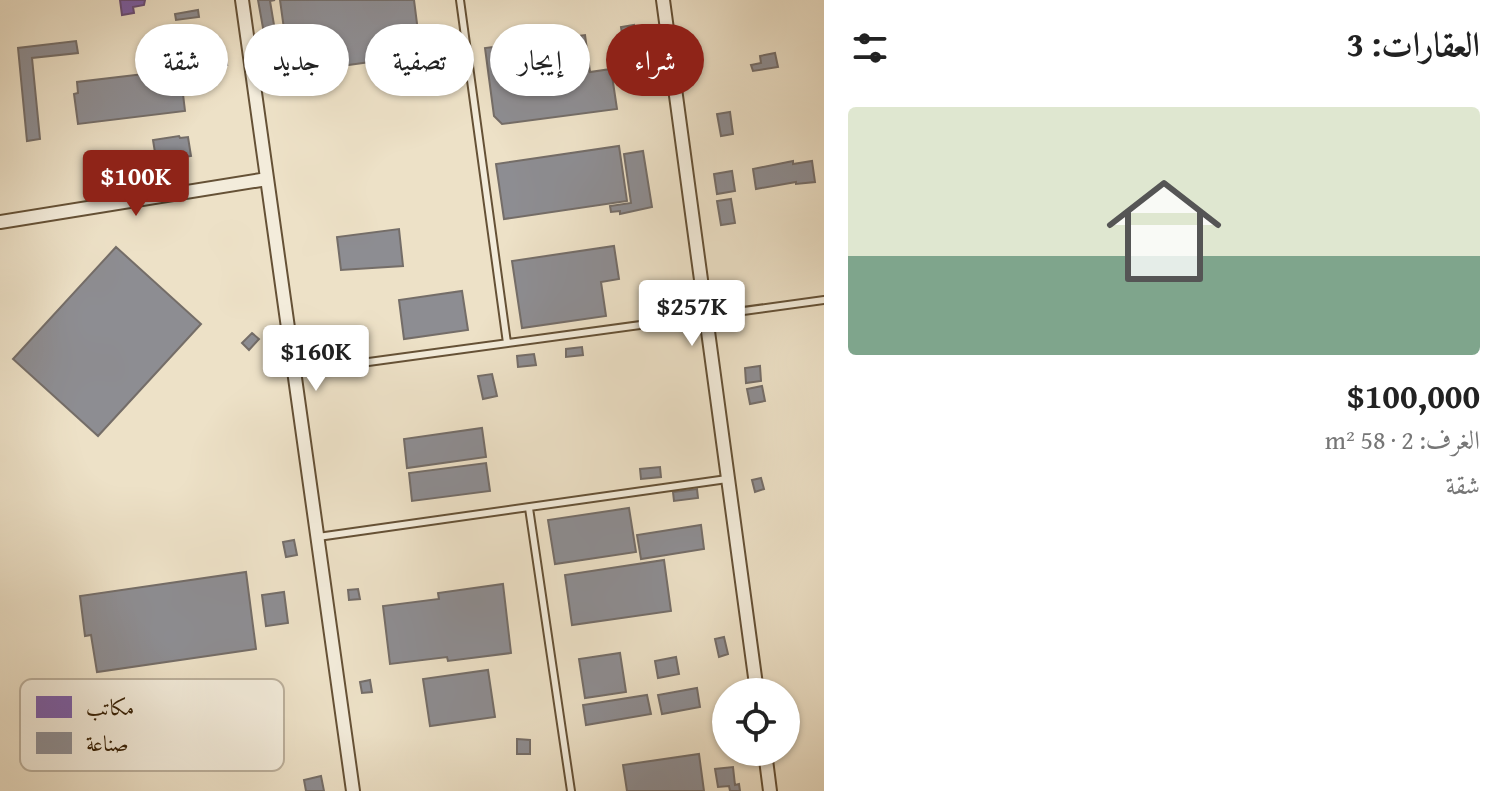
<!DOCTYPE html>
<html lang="ar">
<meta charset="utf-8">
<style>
:root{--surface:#fff;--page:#f2f2f2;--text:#222;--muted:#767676;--line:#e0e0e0;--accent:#8f2418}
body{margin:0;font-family:"Gentium Book Plus",Amiri,serif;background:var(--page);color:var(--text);direction:rtl;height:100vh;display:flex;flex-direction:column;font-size:30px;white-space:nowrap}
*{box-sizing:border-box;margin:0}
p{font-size:26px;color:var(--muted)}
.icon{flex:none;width:44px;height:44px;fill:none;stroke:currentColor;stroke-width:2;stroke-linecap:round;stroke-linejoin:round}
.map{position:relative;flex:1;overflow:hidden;direction:ltr}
.drawer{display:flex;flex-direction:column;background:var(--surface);width:680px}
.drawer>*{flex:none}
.guide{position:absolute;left:24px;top:24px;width:680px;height:72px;direction:rtl;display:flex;gap:16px}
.buttons{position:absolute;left:712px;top:678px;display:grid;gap:16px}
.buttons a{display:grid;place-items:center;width:88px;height:88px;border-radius:50%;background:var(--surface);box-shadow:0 2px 6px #0004;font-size:40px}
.price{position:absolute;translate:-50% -68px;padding:0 18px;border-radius:8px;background:#fff;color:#222;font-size:26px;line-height:52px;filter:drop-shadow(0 2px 4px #0008)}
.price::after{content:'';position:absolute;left:50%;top:48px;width:24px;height:18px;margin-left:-12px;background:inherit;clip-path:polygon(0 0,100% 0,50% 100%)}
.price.on{background:var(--accent);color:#fff}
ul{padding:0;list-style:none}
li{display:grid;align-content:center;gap:16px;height:424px;padding:0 24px}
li+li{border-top:2px solid var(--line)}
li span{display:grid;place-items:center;height:248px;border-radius:8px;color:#555}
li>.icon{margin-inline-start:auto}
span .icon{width:144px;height:144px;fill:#fffc;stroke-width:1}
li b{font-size:34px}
h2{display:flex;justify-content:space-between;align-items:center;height:96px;padding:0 24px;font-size:34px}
.pill{padding:0 28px;border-radius:36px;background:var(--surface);box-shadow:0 2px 6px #0004;font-size:28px;line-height:72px}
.pill.on{background:var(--accent);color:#fff}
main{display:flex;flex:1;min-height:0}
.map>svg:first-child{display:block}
.offices{fill:#7b5ea7;stroke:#674c77;stroke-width:2}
.industry{fill:#8d8d92;stroke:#746d68;stroke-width:2}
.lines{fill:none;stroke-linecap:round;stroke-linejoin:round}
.lane-casing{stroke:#655136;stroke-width:10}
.street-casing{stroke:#655136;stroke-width:16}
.lane{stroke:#f3ecdb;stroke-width:6}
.street{stroke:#f3ecdb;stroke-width:12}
.key{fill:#f3ecdb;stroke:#bbaf9b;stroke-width:2}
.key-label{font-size:22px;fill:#382106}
</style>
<main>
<section class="drawer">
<h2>العقارات: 3<svg class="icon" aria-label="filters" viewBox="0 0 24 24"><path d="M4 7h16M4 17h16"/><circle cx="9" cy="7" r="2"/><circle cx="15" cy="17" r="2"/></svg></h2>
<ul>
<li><span style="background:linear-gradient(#dfe7d0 60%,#7fa58c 0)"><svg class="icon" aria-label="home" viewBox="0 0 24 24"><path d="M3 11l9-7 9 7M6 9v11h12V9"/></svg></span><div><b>$100,000</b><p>الغرف: 2 · 58 m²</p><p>شقة</p></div></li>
</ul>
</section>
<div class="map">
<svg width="824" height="791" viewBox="0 0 824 791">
<rect width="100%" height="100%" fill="#ede1c7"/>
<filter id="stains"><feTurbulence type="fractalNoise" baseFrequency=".0025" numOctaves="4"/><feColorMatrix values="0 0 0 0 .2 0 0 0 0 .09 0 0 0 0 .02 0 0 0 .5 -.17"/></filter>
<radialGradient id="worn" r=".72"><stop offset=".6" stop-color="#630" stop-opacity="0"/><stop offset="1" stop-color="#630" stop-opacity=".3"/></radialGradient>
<path class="offices" d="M 120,0 L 145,0 L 144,5 L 133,7 L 134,13 L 122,15 Z"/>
<path class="industry" d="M 258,0 L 275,0 L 270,1 L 276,37 L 265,39 Z
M 280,0 L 414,0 L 421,55 L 312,70 L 306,26 L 284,29 Z
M 198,10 L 199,17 L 176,20 L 175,14 Z
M 634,25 L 636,39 L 623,41 L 621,27 Z
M 585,35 L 590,72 L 611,69 L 617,109 L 502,124 L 494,116 L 485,48 Z
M 219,38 L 227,65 L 217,67 L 210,41 Z
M 76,41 L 78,53 L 32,58 L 40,139 L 27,141 L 18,48 Z
M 212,41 L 216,68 L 207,70 L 203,43 Z
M 775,53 L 778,67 L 753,71 L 751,65 L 761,63 L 760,56 Z
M 177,70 L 179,86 L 182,86 L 185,111 L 78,124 L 74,94 L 78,93 L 77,82 Z
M 730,112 L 733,134 L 721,136 L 717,114 Z
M 179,136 L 180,138 L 188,137 L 191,156 L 179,158 L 179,161 L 157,165 L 153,140 Z
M 619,146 L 627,201 L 504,219 L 496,164 Z
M 643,151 L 652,207 L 620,214 L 620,211 L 611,212 L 610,206 L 631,203 L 624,154 Z
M 793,161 L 793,164 L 812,161 L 815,182 L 796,184 L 796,182 L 756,189 L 753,169 Z
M 732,171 L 735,191 L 717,194 L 714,174 Z
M 731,199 L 735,223 L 721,225 L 717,201 Z
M 399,229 L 403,266 L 341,270 L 337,237 Z
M 614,246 L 619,279 L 601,282 L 606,316 L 522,328 L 512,261 Z
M 116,247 L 201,324 L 98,436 L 13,359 Z
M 462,291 L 468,330 L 404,339 L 399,300 Z
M 252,333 L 259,339 L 249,350 L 242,343 Z
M 321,346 L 323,361 L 313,363 L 311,347 Z
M 582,347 L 583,355 L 566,357 L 566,349 Z
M 534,354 L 536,365 L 518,367 L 517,356 Z
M 760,366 L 761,381 L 746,383 L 745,368 Z
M 492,374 L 497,396 L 483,399 L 478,376 Z
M 762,386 L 765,401 L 750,404 L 747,389 Z
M 482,428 L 486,457 L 407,468 L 404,439 Z
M 486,463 L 490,491 L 412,501 L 409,473 Z
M 660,467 L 661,477 L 641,479 L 640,469 Z
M 761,478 L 764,489 L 755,492 L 752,480 Z
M 697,489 L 698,498 L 674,501 L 673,492 Z
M 629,508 L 636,552 L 555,564 L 548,520 Z
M 701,525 L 704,549 L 641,559 L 637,535 Z
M 294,540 L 297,555 L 286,557 L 283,542 Z
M 664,560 L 671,611 L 572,625 L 565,575 Z
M 246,572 L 256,649 L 97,672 L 91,635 L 85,636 L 80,596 Z
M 503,584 L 511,653 L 448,661 L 447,657 L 390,664 L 383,606 L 439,599 L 438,593 Z
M 358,589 L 360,599 L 349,600 L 348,590 Z
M 284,592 L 288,623 L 266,626 L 262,595 Z
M 724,637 L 728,654 L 719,657 L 715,639 Z
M 620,653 L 626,692 L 585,698 L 579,659 Z
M 676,657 L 679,674 L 658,678 L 655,661 Z
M 488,670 L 495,717 L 430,726 L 423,679 Z
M 370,680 L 372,692 L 362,693 L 360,682 Z
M 697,688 L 700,707 L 662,714 L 658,695 Z
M 647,695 L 651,714 L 586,725 L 583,705 Z
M 517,739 L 530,740 L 530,754 L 517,754 Z
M 699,754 L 704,791 L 627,791 L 623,765 Z
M 733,767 L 735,785 L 739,784 L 740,791 L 730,791 L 729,786 L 718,787 L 715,769 Z
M 321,776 L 324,791 L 306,791 L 304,780 Z"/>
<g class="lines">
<g class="lane-casing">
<path id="lane" d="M 460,0 L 507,343
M 295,372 L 824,300
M 529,508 L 571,791
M 318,537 L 727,479"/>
</g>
<g class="street-casing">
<path id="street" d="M 242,0 L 353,791
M 663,0 L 757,692
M 0,222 L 267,179
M 765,752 L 770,791"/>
</g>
<use href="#lane" class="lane"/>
<use href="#street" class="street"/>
</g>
<rect x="20" y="679" width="264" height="92" rx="12" class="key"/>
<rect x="36" y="696" width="36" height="22" fill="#7b5ea7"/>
<rect x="36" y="732" width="36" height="22" fill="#8d8d92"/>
<g class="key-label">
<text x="86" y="715">مكاتب</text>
<text x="86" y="751">صناعة</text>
</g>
<rect width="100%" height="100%" filter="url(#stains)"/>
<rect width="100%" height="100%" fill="url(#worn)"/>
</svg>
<div class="buttons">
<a><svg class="icon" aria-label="locate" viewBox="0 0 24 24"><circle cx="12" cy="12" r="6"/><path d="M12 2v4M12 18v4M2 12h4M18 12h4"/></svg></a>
</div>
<b class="price on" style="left:136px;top:218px">$100K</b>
<b class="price" style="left:692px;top:348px">$257K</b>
<b class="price" style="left:316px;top:393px">$160K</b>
<div class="guide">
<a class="pill on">شراء</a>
<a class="pill">إيجار</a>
<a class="pill">تصفية</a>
<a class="pill">جديد</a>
<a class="pill">شقة</a>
</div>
</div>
</main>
